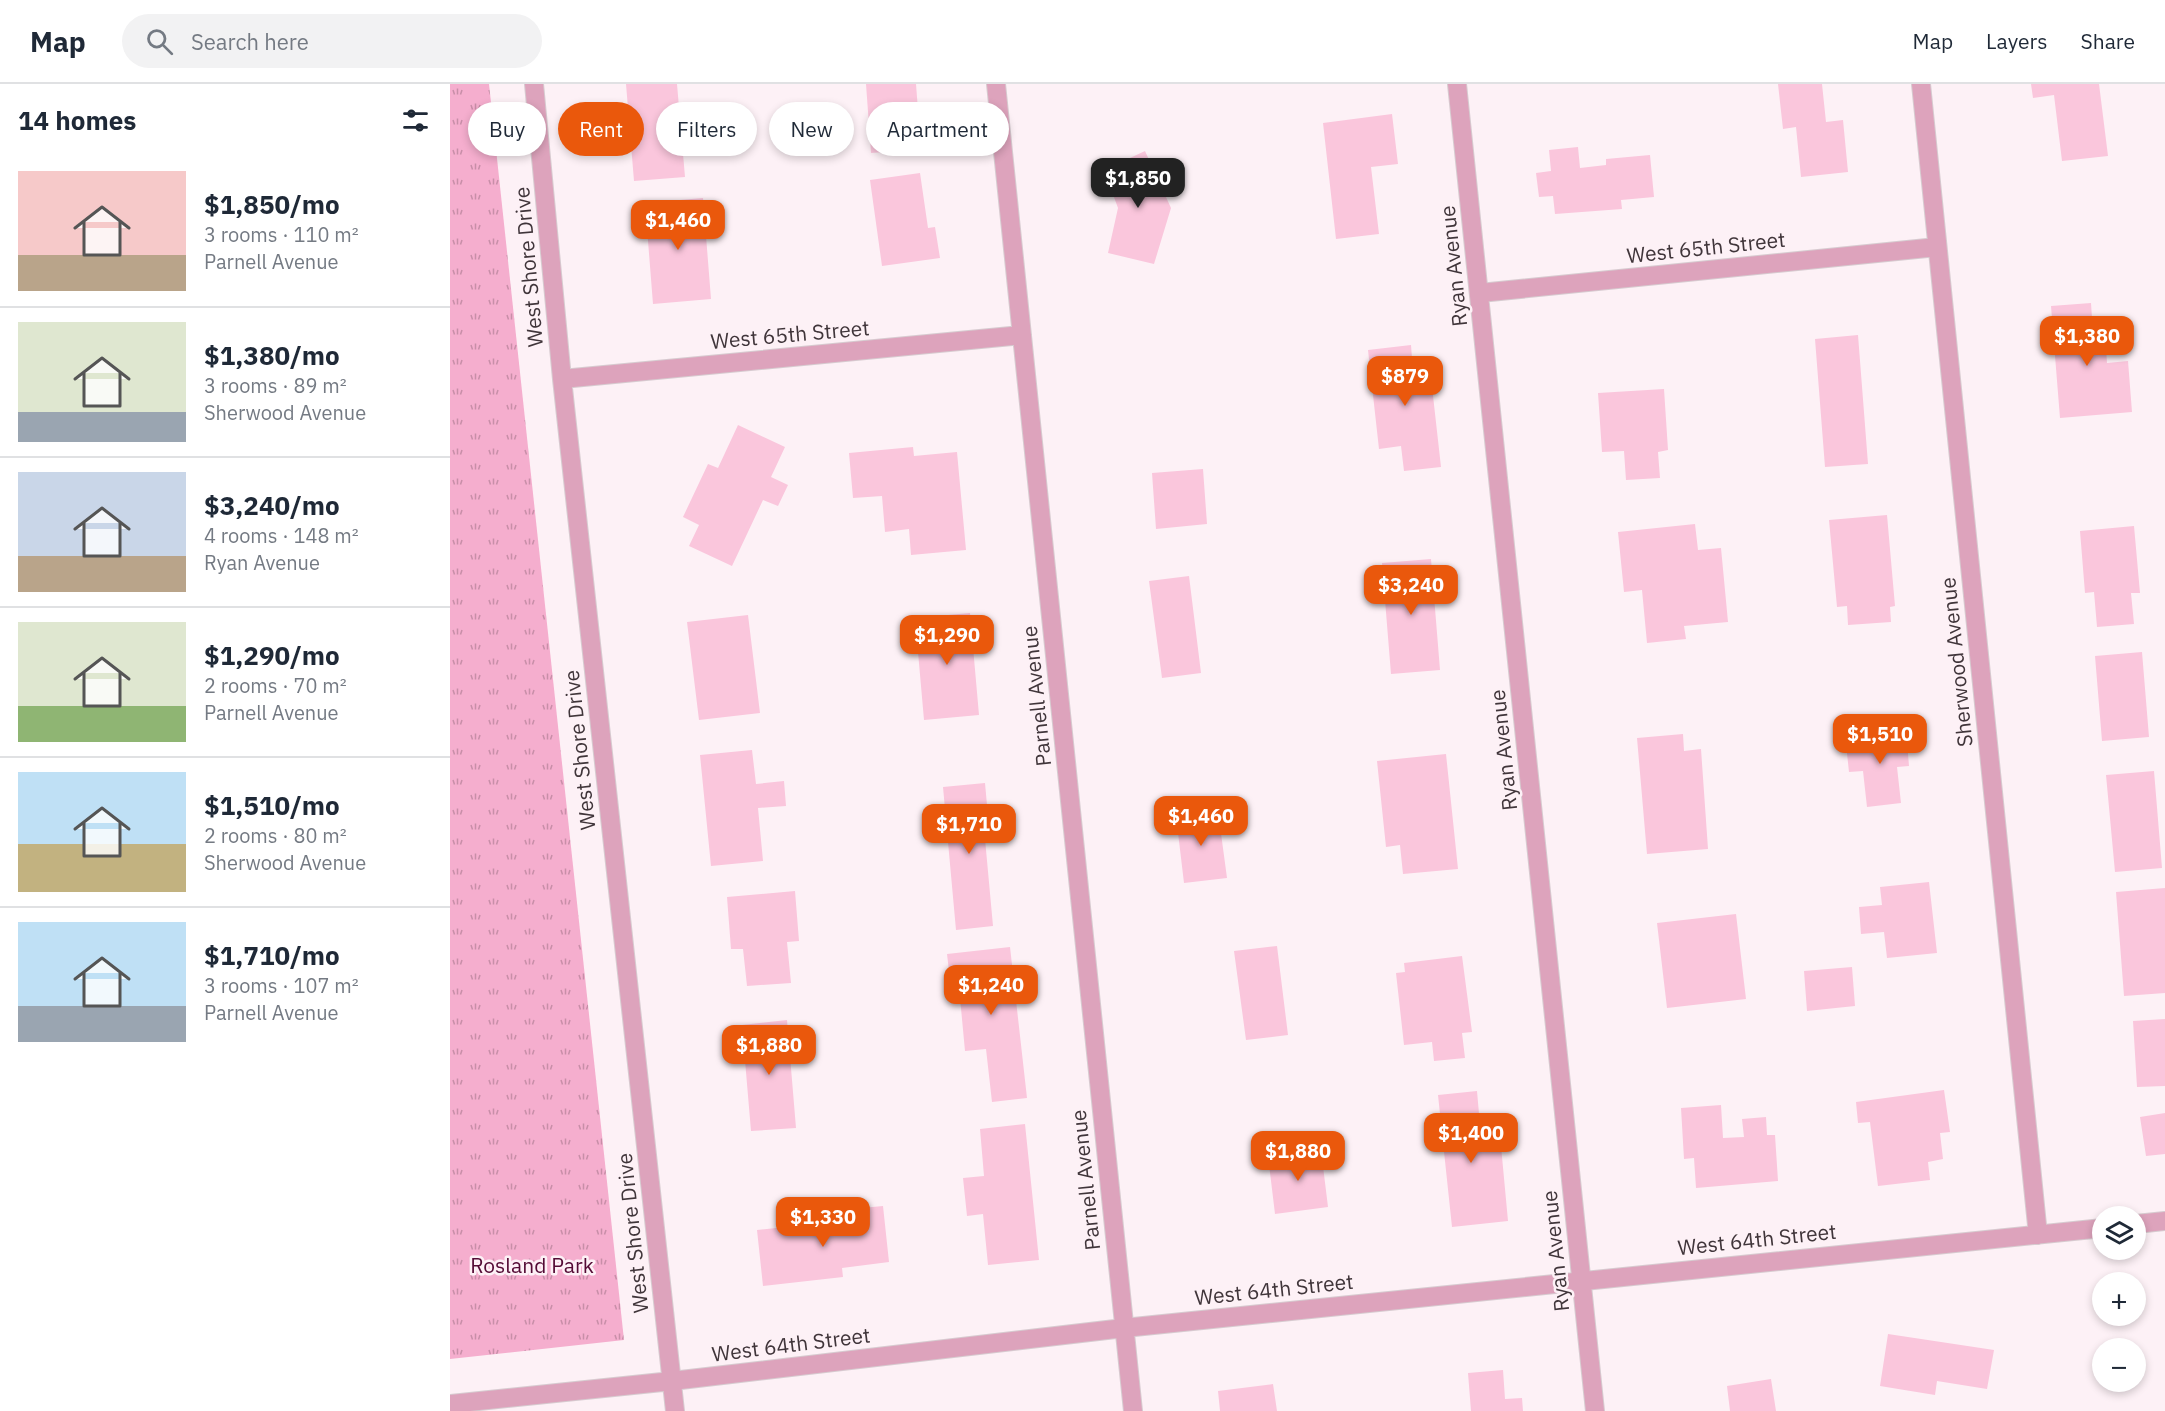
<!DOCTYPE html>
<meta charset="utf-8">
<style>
:root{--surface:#fff;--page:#f2f2f3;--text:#1f2937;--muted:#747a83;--line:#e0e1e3;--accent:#ea580c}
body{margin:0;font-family:"IBM Plex Sans",sans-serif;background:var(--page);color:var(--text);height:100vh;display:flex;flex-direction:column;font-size:22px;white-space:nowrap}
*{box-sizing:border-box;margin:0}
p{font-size:20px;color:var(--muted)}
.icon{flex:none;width:33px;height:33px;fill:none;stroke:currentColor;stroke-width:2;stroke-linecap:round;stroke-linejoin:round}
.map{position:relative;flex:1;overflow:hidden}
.sheet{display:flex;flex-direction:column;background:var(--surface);width:450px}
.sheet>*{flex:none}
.guide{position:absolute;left:18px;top:18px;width:570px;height:54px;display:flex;gap:12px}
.fabs{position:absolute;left:1642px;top:1122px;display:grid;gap:12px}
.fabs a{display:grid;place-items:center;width:54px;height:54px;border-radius:50%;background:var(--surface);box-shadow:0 3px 9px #0003;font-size:30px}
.price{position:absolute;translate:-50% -51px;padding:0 14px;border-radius:12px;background:var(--accent);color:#fff;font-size:20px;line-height:39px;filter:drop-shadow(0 2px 3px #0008)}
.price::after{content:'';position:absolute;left:50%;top:36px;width:18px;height:14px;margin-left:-9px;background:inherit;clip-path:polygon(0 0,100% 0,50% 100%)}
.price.active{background:#222;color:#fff}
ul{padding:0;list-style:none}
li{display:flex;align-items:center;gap:18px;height:150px;padding:0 18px}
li+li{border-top:2px solid var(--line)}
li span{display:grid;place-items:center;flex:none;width:168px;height:120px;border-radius:0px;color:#555}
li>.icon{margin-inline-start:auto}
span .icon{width:72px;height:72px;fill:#fffc;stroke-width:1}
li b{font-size:26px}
h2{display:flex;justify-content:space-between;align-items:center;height:72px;padding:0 18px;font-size:26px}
.pill{padding:0 21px;border-radius:27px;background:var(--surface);box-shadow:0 3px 9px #0003;font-size:21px;line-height:54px}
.pill.active{background:var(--accent);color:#fff}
header{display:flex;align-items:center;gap:36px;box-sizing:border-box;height:84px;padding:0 30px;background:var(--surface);border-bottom:2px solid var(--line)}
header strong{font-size:28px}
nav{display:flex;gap:33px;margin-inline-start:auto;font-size:21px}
.search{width:420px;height:54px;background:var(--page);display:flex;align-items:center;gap:15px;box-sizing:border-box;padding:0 21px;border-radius:33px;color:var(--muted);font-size:22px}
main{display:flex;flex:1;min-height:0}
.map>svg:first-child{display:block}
.park{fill:url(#park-tufts)}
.building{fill:#fac6dc}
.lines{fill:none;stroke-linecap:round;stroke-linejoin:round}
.street-casing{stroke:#d7cbd0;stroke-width:20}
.street{stroke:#dda3bc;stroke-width:18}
.labels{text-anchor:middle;stroke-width:5;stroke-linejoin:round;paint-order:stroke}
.street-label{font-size:21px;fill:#40353a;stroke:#fdf1f6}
.park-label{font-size:21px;fill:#540b35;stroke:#fdf1f6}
</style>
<header>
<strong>Map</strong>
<div class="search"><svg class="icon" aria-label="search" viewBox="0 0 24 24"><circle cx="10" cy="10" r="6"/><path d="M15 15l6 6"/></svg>Search here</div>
<nav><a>Map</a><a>Layers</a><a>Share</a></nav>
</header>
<main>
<section class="sheet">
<h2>14 homes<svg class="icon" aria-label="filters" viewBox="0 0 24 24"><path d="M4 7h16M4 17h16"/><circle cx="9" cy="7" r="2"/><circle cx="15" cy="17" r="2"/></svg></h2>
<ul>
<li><span style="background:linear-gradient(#f6c9c9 70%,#b9a48a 0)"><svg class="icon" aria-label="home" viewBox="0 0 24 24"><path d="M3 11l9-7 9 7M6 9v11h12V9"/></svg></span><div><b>$1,850/mo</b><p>3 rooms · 110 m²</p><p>Parnell Avenue</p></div></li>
<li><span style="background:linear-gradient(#dfe7d0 75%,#9aa5b1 0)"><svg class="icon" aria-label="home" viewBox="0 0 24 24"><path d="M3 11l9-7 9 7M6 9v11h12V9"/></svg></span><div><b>$1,380/mo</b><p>3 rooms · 89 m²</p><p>Sherwood Avenue</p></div></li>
<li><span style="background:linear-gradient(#c9d6e8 70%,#b9a48a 0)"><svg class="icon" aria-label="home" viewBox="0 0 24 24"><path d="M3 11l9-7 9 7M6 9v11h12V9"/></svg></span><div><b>$3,240/mo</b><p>4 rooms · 148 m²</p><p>Ryan Avenue</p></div></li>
<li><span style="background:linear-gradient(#dfe7d0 70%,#8fb573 0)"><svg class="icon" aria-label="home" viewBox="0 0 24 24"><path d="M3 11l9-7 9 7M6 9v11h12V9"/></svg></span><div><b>$1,290/mo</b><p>2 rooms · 70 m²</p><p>Parnell Avenue</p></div></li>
<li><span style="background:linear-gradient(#bfe0f5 60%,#c2b280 0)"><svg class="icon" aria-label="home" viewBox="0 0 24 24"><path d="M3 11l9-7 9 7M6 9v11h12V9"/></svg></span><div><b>$1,510/mo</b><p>2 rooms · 80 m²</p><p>Sherwood Avenue</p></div></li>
<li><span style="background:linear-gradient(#bfe0f5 70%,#9aa5b1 0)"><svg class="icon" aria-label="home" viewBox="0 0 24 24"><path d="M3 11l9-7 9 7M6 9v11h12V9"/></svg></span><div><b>$1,710/mo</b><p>3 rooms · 107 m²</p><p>Parnell Avenue</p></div></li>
</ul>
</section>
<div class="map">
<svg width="1715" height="1327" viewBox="0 0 1715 1327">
<defs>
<pattern id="park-tufts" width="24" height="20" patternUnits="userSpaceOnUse" patternTransform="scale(1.5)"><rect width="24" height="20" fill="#f5aece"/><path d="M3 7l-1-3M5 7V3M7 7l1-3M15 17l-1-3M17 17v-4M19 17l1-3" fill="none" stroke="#c88ea8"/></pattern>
</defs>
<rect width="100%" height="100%" fill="#fdf1f6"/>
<path class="park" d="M 0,0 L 39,0 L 174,1256 L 0,1275 Z"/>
<path class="building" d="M 176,0 L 227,0 L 235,93 L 184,97 Z
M 416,0 L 466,0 L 471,65 L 421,69 Z
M 1328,0 L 1372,0 L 1376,38 L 1393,36 L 1398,88 L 1351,93 L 1346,43 L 1333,45 Z
M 1581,0 L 1649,0 L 1658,72 L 1612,77 L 1604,11 L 1583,14 Z
M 942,30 L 948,80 L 921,83 L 929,150 L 886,155 L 873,39 Z
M 1128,63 L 1130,84 L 1156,81 L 1156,75 L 1200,71 L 1204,113 L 1171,116 L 1172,125 L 1105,130 L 1103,112 L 1089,113 L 1086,89 L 1101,87 L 1099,66 Z
M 695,67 L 721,124 L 704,180 L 658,169 L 668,124 L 654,86 Z
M 470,89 L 478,144 L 485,143 L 490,174 L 432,182 L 420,96 Z
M 253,114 L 261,215 L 203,220 L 195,119 Z
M 1641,219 L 1643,249 L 1655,248 L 1657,279 L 1678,277 L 1682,328 L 1610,334 L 1601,222 Z
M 1408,251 L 1418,380 L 1375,383 L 1365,255 Z
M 961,261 L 963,287 L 980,285 L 991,383 L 954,387 L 951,362 L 929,365 L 918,266 Z
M 1214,305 L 1218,366 L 1208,368 L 1210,394 L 1176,396 L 1174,367 L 1152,368 L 1148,309 Z
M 288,341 L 335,363 L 321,393 L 338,401 L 328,422 L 313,416 L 282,482 L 239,462 L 249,441 L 233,433 L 258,380 L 268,384 Z
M 463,363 L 464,372 L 507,368 L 516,466 L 461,471 L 459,445 L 435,448 L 432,412 L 403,414 L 399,369 Z
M 753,385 L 757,440 L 706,445 L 702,389 Z
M 1437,431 L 1445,522 L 1440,523 L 1441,538 L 1398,541 L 1397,522 L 1387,523 L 1379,436 Z
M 1245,440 L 1248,466 L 1271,464 L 1278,538 L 1234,542 L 1236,555 L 1197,559 L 1192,506 L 1174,508 L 1168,448 Z
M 1684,442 L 1690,509 L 1681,509 L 1684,540 L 1647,543 L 1644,508 L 1635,509 L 1630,447 Z
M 981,475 L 990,586 L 941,590 L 932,479 Z
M 739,492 L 751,589 L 712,594 L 699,497 Z
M 520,529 L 529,631 L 474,636 L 465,534 Z
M 298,531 L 310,629 L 249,636 L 237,538 Z
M 1692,568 L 1699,653 L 1652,657 L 1645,572 Z
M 1456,645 L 1459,682 L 1447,683 L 1451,719 L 1417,723 L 1413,687 L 1399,688 L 1396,660 L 1414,658 L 1413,650 Z
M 1233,650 L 1234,667 L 1251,665 L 1258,765 L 1197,770 L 1187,654 Z
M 302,666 L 306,700 L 334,697 L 336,722 L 308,724 L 313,777 L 261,782 L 250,671 Z
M 996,670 L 1008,785 L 953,790 L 950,761 L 936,763 L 927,677 Z
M 1704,687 L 1712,784 L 1665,788 L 1656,691 Z
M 535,699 L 539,743 L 534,744 L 543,842 L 506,846 L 493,703 Z
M 768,727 L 777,794 L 734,799 L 726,732 Z
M 1479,798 L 1487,869 L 1437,874 L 1434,848 L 1411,850 L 1409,823 L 1432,821 L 1430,803 Z
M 1715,804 L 1715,909 L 1674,912 L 1666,808 Z
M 345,807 L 349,857 L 337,858 L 341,899 L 297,902 L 293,865 L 281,865 L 277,813 Z
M 1286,830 L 1296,915 L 1217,924 L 1207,839 Z
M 827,862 L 838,951 L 796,956 L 784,867 Z
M 560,863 L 577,1014 L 542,1018 L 536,965 L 515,967 L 509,903 L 501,904 L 497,870 Z
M 1012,872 L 1022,948 L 1012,949 L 1015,974 L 984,977 L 982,958 L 954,961 L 946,889 L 955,888 L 954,879 Z
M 1402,883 L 1405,922 L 1357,927 L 1354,887 Z
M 1715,935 L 1715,1002 L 1687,1003 L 1683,937 Z
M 337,936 L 346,1044 L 301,1047 L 292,941 Z
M 1494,1006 L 1500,1048 L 1490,1049 L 1493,1075 L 1478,1078 L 1480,1096 L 1428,1102 L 1420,1038 L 1408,1039 L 1406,1018 Z
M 1027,1007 L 1032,1064 L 1051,1062 L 1058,1137 L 1002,1143 L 988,1011 Z
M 1271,1021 L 1273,1054 L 1294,1053 L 1292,1035 L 1316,1033 L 1317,1051 L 1325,1051 L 1328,1097 L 1246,1104 L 1244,1074 L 1234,1075 L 1231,1024 Z
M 1715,1029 L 1715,1070 L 1696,1072 L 1690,1033 Z
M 575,1040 L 589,1176 L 538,1181 L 533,1130 L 517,1132 L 513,1094 L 534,1092 L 530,1045 Z
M 871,1066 L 878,1123 L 825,1130 L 818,1072 Z
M 433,1122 L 439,1178 L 392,1184 L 393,1193 L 313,1202 L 307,1146 L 402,1136 L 401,1125 Z
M 1438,1250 L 1544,1266 L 1537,1305 L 1487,1297 L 1485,1311 L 1430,1302 Z
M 1053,1286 L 1055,1315 L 1072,1314 L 1073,1327 L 1021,1327 L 1018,1289 Z
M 1321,1295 L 1326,1327 L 1280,1327 L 1277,1302 Z
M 823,1300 L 827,1327 L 770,1327 L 768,1307 Z"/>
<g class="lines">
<g class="street-casing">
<path id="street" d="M 84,0 L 112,295 L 225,1327
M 546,0 L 683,1327
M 1007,0 L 1145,1327
M 1471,0 L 1588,1151
M 1030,209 L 1487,163
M 112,295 L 572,251
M 1686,1140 L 1715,1137
M 0,1320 L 222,1297 L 674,1244 L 1653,1144"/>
</g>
<use href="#street" class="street"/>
</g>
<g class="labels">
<g class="street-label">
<text transform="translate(1256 164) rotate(-6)" y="7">West 65th Street</text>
<text transform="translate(1004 182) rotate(-96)" y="7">Ryan Avenue</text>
<text transform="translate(79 183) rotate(-95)" y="7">West Shore Drive</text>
<text transform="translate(340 251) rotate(-5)" y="7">West 65th Street</text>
<text transform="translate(1507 578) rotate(-96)" y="7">Sherwood Avenue</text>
<text transform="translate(587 612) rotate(-96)" y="7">Parnell Avenue</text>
<text transform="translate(130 666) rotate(-96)" y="7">West Shore Drive</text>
<text transform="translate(1054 666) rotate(-96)" y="7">Ryan Avenue</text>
<text transform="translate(636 1096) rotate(-96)" y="7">Parnell Avenue</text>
<text transform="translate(183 1149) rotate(-96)" y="7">West Shore Drive</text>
<text transform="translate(1307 1156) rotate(-6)" y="7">West 64th Street</text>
<text transform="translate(1106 1167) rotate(-96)" y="7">Ryan Avenue</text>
<text transform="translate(824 1206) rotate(-6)" y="7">West 64th Street</text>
<text transform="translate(341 1261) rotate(-7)" y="7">West 64th Street</text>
</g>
<g class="park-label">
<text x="82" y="1189">Rosland Park</text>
</g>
</g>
</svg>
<div class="fabs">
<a><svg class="icon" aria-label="layers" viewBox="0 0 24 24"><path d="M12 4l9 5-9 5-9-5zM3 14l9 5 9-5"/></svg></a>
<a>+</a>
<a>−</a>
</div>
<b class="price active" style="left:688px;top:125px">$1,850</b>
<b class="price" style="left:228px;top:167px">$1,460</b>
<b class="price" style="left:1637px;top:283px">$1,380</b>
<b class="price" style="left:955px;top:323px">$879</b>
<b class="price" style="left:961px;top:532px">$3,240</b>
<b class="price" style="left:497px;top:582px">$1,290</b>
<b class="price" style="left:1430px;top:681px">$1,510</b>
<b class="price" style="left:751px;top:763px">$1,460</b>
<b class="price" style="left:519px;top:771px">$1,710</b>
<b class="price" style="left:541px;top:932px">$1,240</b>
<b class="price" style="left:319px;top:992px">$1,880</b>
<b class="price" style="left:1021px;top:1080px">$1,400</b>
<b class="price" style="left:848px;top:1098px">$1,880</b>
<b class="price" style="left:373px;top:1164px">$1,330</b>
<div class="guide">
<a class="pill">Buy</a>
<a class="pill active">Rent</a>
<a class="pill">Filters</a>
<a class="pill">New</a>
<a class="pill">Apartment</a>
</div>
</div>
</main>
